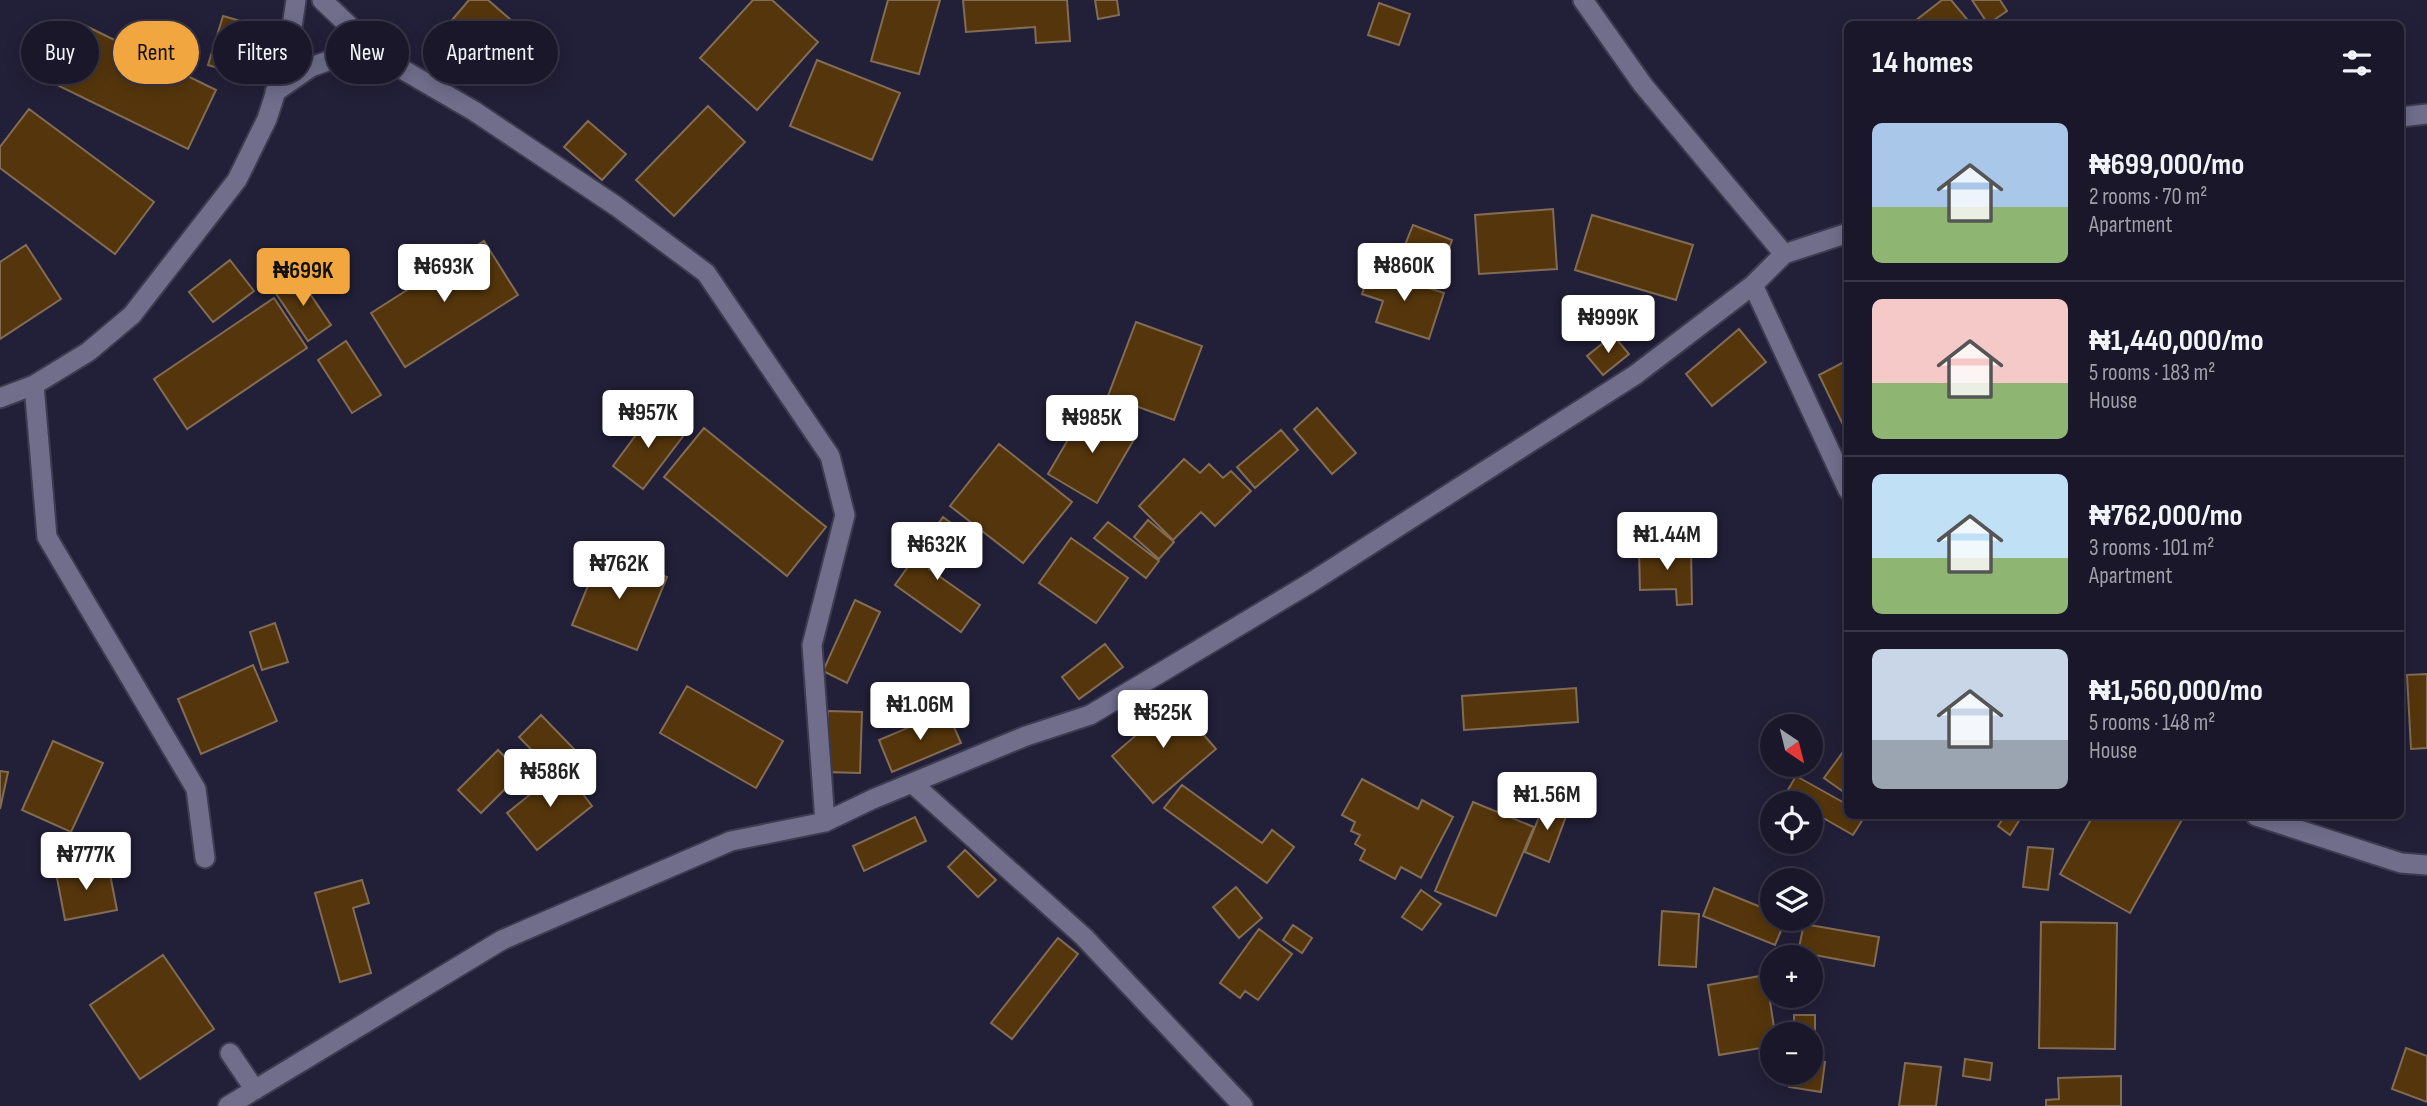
<!DOCTYPE html>
<meta charset="utf-8">
<style>
:root{--surface:#1a172a;--page:#272436;--text:#f1f3f6;--muted:#9f9fa8;--line:#383647;--accent:#f1a640}
body{margin:0;font-family:"Sofia Sans Condensed",sans-serif;background:var(--page);color:var(--text);height:100vh;display:flex;flex-direction:column;font-size:26px;white-space:nowrap}
*{box-sizing:border-box;margin:0}
p{font-size:23px;color:var(--muted)}
.icon{flex:none;width:38px;height:38px;fill:none;stroke:currentColor;stroke-width:2;stroke-linecap:round;stroke-linejoin:round}
.map{position:relative;flex:1;overflow:hidden}
.sheet{position:absolute;left:1844px;top:21px;width:560px;height:798px;display:flex;flex-direction:column;background:var(--surface);border-radius:10px;box-shadow:0 4px 18px #0003,0 0 0 2px var(--line)}
.sheet>*{flex:none}
.hud{position:absolute;left:21px;top:21px;width:665px;height:63px;display:flex;gap:14px}
.needle{width:46px;rotate:145deg}
.controls{position:absolute;left:1760px;top:714px;display:grid;gap:14px}
.controls a{display:grid;place-items:center;width:63px;height:63px;border-radius:50%;background:var(--surface);box-shadow:0 4px 18px #0003,0 0 0 2px var(--line);font-size:35px}
.price{position:absolute;translate:-50% -60px;padding:0 16px;border-radius:7px;background:#fff;color:#222;font-size:23px;line-height:46px;filter:drop-shadow(0 2px 4px #0008)}
.price::after{content:'';position:absolute;left:50%;top:42px;width:21px;height:16px;margin-left:-10px;background:inherit;clip-path:polygon(0 0,100% 0,50% 100%)}
.price.selected{background:var(--accent);color:#111}
ul{padding:0;list-style:none}
li{display:flex;align-items:center;gap:21px;height:175px;padding:0 28px}
li+li{border-top:2px solid var(--line)}
li span{display:grid;place-items:center;flex:none;width:196px;height:140px;border-radius:10px;color:#555}
li>.icon{margin-inline-start:auto}
span .icon{width:84px;height:84px;fill:#fffc;stroke-width:1}
li b{font-size:30px}
h2{display:flex;justify-content:space-between;align-items:center;height:84px;padding:0 28px;font-size:30px}
.chip{padding:0 24px;border-radius:32px;background:var(--surface);box-shadow:0 4px 18px #0003,0 0 0 2px var(--line);font-size:24px;line-height:63px}
.chip.selected{background:var(--accent);color:#111}
.map>svg:first-child{display:block}
.building{fill:#55360c;stroke:#826c53;stroke-width:2}
.lines{fill:none;stroke-linecap:round;stroke-linejoin:round}
.minor-casing{stroke:#3e3a50;stroke-width:23}
.minor{stroke:#716e8c;stroke-width:19}
</style>
<div class="map">
<svg width="2427" height="1106" viewBox="0 0 2427 1106">
<rect width="100%" height="100%" fill="#221f38"/>
<path class="building" d="M 469,0 L 488,0 L 519,27 L 471,83 L 429,47 Z
M 753,0 L 772,0 L 818,42 L 757,110 L 700,58 Z
M 888,0 L 940,0 L 919,74 L 871,61 Z
M 963,0 L 1067,0 L 1070,41 L 1036,43 L 1035,27 L 966,32 Z
M 1095,0 L 1117,0 L 1119,15 L 1098,19 Z
M 1942,0 L 1951,0 L 1971,24 L 1911,24 Z
M 1972,0 L 2000,0 L 2007,11 L 1988,24 Z
M 1379,3 L 1410,14 L 1399,45 L 1368,35 Z
M 223,16 L 251,24 L 236,73 L 208,65 Z
M 80,23 L 216,90 L 188,149 L 51,82 Z
M 817,60 L 900,93 L 872,160 L 790,126 Z
M 708,106 L 745,142 L 674,216 L 636,180 Z
M 29,109 L 154,202 L 115,254 L 0,168 L 0,147 Z
M 588,121 L 626,154 L 602,180 L 564,147 Z
M 1553,209 L 1557,269 L 1479,274 L 1475,215 Z
M 1592,215 L 1693,245 L 1676,300 L 1575,270 Z
M 1413,225 L 1452,240 L 1441,271 L 1401,255 Z
M 484,241 L 518,295 L 405,367 L 371,313 Z
M 26,245 L 61,299 L 0,339 L 0,262 Z
M 230,260 L 254,291 L 213,322 L 189,292 Z
M 1370,269 L 1444,293 L 1429,339 L 1376,322 L 1383,301 L 1362,294 Z
M 298,276 L 331,325 L 308,341 L 275,292 Z
M 274,298 L 307,348 L 187,429 L 154,379 Z
M 1136,322 L 1202,346 L 1174,420 L 1108,396 Z
M 1739,329 L 1766,362 L 1712,406 L 1686,374 Z
M 1613,335 L 1629,354 L 1603,375 L 1587,356 Z
M 346,341 L 381,395 L 352,413 L 318,360 Z
M 1848,360 L 1848,435 L 1819,375 Z
M 1087,407 L 1136,436 L 1097,503 L 1048,474 Z
M 1317,408 L 1356,453 L 1332,474 L 1294,429 Z
M 653,412 L 684,435 L 643,489 L 613,466 Z
M 704,428 L 826,527 L 787,576 L 664,477 Z
M 1281,430 L 1298,450 L 1255,488 L 1237,467 Z
M 999,444 L 1072,502 L 1023,563 L 950,506 Z
M 1184,459 L 1200,473 L 1209,464 L 1223,478 L 1231,471 L 1251,491 L 1215,526 L 1201,512 L 1173,540 L 1139,506 Z
M 943,517 L 958,528 L 929,569 L 980,605 L 961,632 L 895,585 Z
M 1148,520 L 1174,542 L 1159,559 L 1134,537 Z
M 1108,522 L 1159,561 L 1146,578 L 1094,538 Z
M 1071,538 L 1128,578 L 1096,623 L 1039,583 Z
M 1691,548 L 1692,604 L 1677,605 L 1676,589 L 1640,590 L 1639,550 Z
M 602,551 L 667,577 L 637,650 L 572,625 Z
M 855,600 L 880,612 L 847,683 L 823,671 Z
M 275,623 L 288,662 L 262,670 L 250,632 Z
M 1105,644 L 1123,667 L 1079,699 L 1062,677 Z
M 253,665 L 277,721 L 201,754 L 178,699 Z
M 2427,674 L 2427,748 L 2411,749 L 2407,675 Z
M 687,686 L 783,741 L 756,788 L 660,733 Z
M 1576,688 L 1578,722 L 1464,730 L 1462,696 Z
M 1169,695 L 1216,749 L 1153,803 L 1112,756 L 1142,730 L 1136,723 Z
M 828,711 L 862,712 L 860,773 L 825,772 Z
M 947,711 L 961,743 L 892,772 L 879,740 Z
M 541,715 L 574,749 L 552,771 L 519,737 Z
M 53,741 L 103,763 L 71,832 L 22,810 Z
M 1848,745 L 1848,795 L 1824,778 Z
M 498,750 L 521,773 L 481,813 L 458,790 Z
M 563,768 L 592,806 L 537,850 L 507,813 Z
M 0,771 L 8,772 L 0,809 Z
M 1796,776 L 1848,805 L 1848,816 L 1865,816 L 1853,835 L 1811,811 L 1811,803 L 1798,803 L 1785,795 Z
M 1362,779 L 1418,809 L 1422,800 L 1453,817 L 1421,878 L 1401,867 L 1395,879 L 1360,860 L 1365,850 L 1355,844 L 1360,835 L 1351,831 L 1355,822 L 1342,815 Z
M 1182,785 L 1262,843 L 1272,830 L 1294,847 L 1267,883 L 1164,808 Z
M 1473,802 L 1534,827 L 1496,916 L 1435,891 Z
M 1545,802 L 1568,811 L 1549,862 L 1525,852 Z
M 2005,816 L 2022,816 L 2010,835 L 1998,826 Z
M 2093,816 L 2184,816 L 2130,913 L 2060,874 Z
M 915,817 L 926,841 L 864,871 L 853,846 Z
M 2028,847 L 2053,849 L 2048,890 L 2023,887 Z
M 965,850 L 996,880 L 978,897 L 948,867 Z
M 108,864 L 117,910 L 65,920 L 56,873 Z
M 362,880 L 369,903 L 353,908 L 371,973 L 340,982 L 315,893 Z
M 1236,887 L 1262,918 L 1239,938 L 1213,907 Z
M 1714,888 L 1773,912 L 1773,919 L 1786,919 L 1775,945 L 1703,916 Z
M 1421,890 L 1441,904 L 1422,930 L 1402,917 Z
M 1662,911 L 1699,914 L 1696,967 L 1659,965 Z
M 2041,922 L 2117,923 L 2115,1049 L 2039,1048 Z
M 1804,924 L 1879,937 L 1874,966 L 1798,952 Z
M 1293,925 L 1312,938 L 1302,953 L 1283,940 Z
M 1259,929 L 1292,954 L 1258,1000 L 1245,991 L 1240,998 L 1220,983 Z
M 1058,938 L 1078,954 L 1012,1039 L 991,1023 Z
M 163,955 L 214,1029 L 140,1079 L 90,1005 Z
M 1766,975 L 1775,1034 L 1773,1034 L 1773,1046 L 1719,1055 L 1708,985 Z
M 1794,1015 L 1815,1015 L 1815,1052 L 1811,1052 L 1811,1034 L 1794,1034 Z
M 2406,1048 L 2427,1056 L 2427,1102 L 2392,1089 Z
M 1965,1059 L 1992,1063 L 1990,1080 L 1963,1076 Z
M 1811,1061 L 1825,1062 L 1821,1092 L 1789,1087 L 1791,1073 L 1811,1073 Z
M 1905,1063 L 1941,1067 L 1936,1106 L 1899,1106 Z
M 2121,1076 L 2121,1106 L 2046,1106 L 2046,1100 L 2059,1099 L 2058,1078 Z"/>
<g class="lines">
<g class="minor-casing">
<path id="minor" d="M 322,0 L 383,58 L 474,111 L 616,206 L 706,273 L 830,456 L 845,515 L 812,645 L 825,822
M 1583,0 L 1643,85 L 1784,254
M 275,92 L 311,67 L 353,52 L 382,58
M 2401,117 L 2427,114
M 1753,285 L 1848,490
M 34,385 L 47,537 L 196,789 L 205,858
M 0,398 L 34,385 L 88,352 L 132,315 L 237,180 L 267,119 L 288,54 L 296,0
M 912,783 L 1084,937 L 1243,1106
M 2256,816 L 2401,863 L 2427,865
M 230,1053 L 255,1090
M 228,1106 L 502,940 L 731,841 L 825,822 L 873,799 L 1026,736 L 1090,715 L 1310,583 L 1635,375 L 1753,285 L 1784,254 L 1848,233"/>
</g>
<use href="#minor" class="minor"/>
</g>
</svg>
<div class="controls">
<a><svg class="needle" viewBox="-14 -14 28 28"><path d="M0-13l5 13h-10z" fill="#e53935"/><path d="M0 13l5-13h-10z" fill="#9f9fa8"/></svg></a>
<a><svg class="icon" aria-label="locate" viewBox="0 0 24 24"><circle cx="12" cy="12" r="6"/><path d="M12 2v4M12 18v4M2 12h4M18 12h4"/></svg></a>
<a><svg class="icon" aria-label="layers" viewBox="0 0 24 24"><path d="M12 4l9 5-9 5-9-5zM3 14l9 5 9-5"/></svg></a>
<a>+</a>
<a>−</a>
</div>
<b class="price" style="left:1404px;top:303px">₦860K</b>
<b class="price" style="left:444px;top:304px">₦693K</b>
<b class="price selected" style="left:303px;top:308px">₦699K</b>
<b class="price" style="left:1608px;top:355px">₦999K</b>
<b class="price" style="left:648px;top:450px">₦957K</b>
<b class="price" style="left:1092px;top:455px">₦985K</b>
<b class="price" style="left:1667px;top:572px">₦1.44M</b>
<b class="price" style="left:937px;top:582px">₦632K</b>
<b class="price" style="left:619px;top:601px">₦762K</b>
<b class="price" style="left:920px;top:742px">₦1.06M</b>
<b class="price" style="left:1163px;top:750px">₦525K</b>
<b class="price" style="left:550px;top:809px">₦586K</b>
<b class="price" style="left:1547px;top:832px">₦1.56M</b>
<b class="price" style="left:86px;top:892px">₦777K</b>
<div class="hud">
<a class="chip">Buy</a>
<a class="chip selected">Rent</a>
<a class="chip">Filters</a>
<a class="chip">New</a>
<a class="chip">Apartment</a>
</div>
<section class="sheet">
<h2>14 homes<svg class="icon" aria-label="filters" viewBox="0 0 24 24"><path d="M4 7h16M4 17h16"/><circle cx="9" cy="7" r="2"/><circle cx="15" cy="17" r="2"/></svg></h2>
<ul>
<li><span style="background:linear-gradient(#a9c7e8 60%,#8fb573 0)"><svg class="icon" aria-label="home" viewBox="0 0 24 24"><path d="M3 11l9-7 9 7M6 9v11h12V9"/></svg></span><div><b>₦699,000/mo</b><p>2 rooms · 70 m²</p><p>Apartment</p></div></li>
<li><span style="background:linear-gradient(#f6c9c9 60%,#8fb573 0)"><svg class="icon" aria-label="home" viewBox="0 0 24 24"><path d="M3 11l9-7 9 7M6 9v11h12V9"/></svg></span><div><b>₦1,440,000/mo</b><p>5 rooms · 183 m²</p><p>House</p></div></li>
<li><span style="background:linear-gradient(#bfe0f5 60%,#8fb573 0)"><svg class="icon" aria-label="home" viewBox="0 0 24 24"><path d="M3 11l9-7 9 7M6 9v11h12V9"/></svg></span><div><b>₦762,000/mo</b><p>3 rooms · 101 m²</p><p>Apartment</p></div></li>
<li><span style="background:linear-gradient(#c9d6e8 65%,#9aa5b1 0)"><svg class="icon" aria-label="home" viewBox="0 0 24 24"><path d="M3 11l9-7 9 7M6 9v11h12V9"/></svg></span><div><b>₦1,560,000/mo</b><p>5 rooms · 148 m²</p><p>House</p></div></li>
</ul>
</section>
</div>
